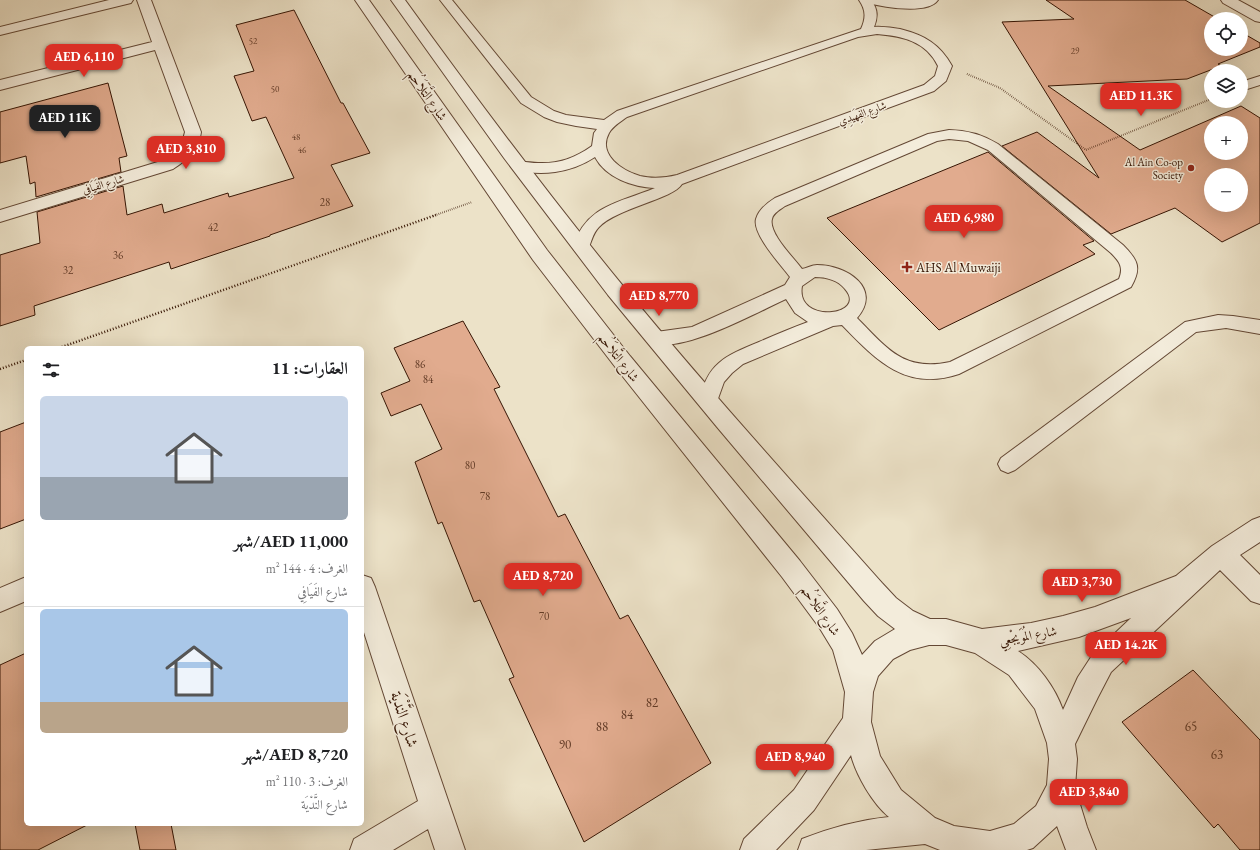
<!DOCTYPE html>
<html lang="ar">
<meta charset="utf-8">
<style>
:root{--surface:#fff;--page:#f6f6f6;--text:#202124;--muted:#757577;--line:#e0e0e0;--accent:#d93025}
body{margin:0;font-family:"EB Garamond",Amiri,serif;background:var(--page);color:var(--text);direction:rtl;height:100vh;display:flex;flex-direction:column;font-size:15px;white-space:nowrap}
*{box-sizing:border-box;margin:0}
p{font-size:13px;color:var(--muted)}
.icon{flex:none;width:22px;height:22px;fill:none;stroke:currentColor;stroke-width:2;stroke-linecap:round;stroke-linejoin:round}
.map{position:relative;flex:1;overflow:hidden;direction:ltr}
.sheet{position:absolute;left:24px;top:346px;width:340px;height:480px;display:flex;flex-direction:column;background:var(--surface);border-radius:6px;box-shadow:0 4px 16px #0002;direction:rtl}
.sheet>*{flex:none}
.buttons{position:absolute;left:1204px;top:12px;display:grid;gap:8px}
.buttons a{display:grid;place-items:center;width:44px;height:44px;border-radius:50%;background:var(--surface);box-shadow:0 4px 16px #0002;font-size:20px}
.price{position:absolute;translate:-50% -34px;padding:0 9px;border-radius:8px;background:var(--accent);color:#fff;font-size:13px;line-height:26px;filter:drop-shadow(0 1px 2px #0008)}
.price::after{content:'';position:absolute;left:50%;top:24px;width:12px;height:9px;margin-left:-6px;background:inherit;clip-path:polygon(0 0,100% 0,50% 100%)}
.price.active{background:#222;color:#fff}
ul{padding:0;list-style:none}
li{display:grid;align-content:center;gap:8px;height:212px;padding:0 16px}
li+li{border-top:1px solid var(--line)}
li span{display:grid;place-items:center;height:124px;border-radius:6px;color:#555}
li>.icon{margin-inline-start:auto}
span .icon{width:72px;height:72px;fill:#fffc;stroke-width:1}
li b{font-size:17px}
h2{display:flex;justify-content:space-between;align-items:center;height:48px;padding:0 16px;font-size:17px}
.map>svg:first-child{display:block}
.building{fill:#e1ab8e;stroke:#361504;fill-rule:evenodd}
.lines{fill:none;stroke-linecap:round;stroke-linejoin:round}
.lane-casing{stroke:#644835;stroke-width:2}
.street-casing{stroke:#644835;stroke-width:2}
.path-far1{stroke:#361504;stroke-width:2;stroke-dasharray:0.5 1.5;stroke-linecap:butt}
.path{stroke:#361504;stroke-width:2.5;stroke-dasharray:1 2;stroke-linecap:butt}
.lane{fill:#f3ecdb;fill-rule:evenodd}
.street{fill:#f3ecdb;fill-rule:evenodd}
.poi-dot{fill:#8f2418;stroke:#f3ecdb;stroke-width:1.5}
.labels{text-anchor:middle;stroke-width:3;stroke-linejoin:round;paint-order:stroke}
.far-number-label{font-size:9px;fill:#613a26}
.far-street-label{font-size:11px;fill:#361504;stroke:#f3ecdb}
.far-poi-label{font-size:11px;fill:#361504;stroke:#f3ecdb;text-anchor:end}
.number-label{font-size:11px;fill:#613a26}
.street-label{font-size:13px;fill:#361504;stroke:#f3ecdb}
.poi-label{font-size:13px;fill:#361504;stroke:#f3ecdb;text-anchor:start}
.near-number-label{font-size:13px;fill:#613a26}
.near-street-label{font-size:16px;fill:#361504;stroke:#f3ecdb}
</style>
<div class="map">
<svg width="1260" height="850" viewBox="0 0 1260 850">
<rect width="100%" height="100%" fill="#ece2c8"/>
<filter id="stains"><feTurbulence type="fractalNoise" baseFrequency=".005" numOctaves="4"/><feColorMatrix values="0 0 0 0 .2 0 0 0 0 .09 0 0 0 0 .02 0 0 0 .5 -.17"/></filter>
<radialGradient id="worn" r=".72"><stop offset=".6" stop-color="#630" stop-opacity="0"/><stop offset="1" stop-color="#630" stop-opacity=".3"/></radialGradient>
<path class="building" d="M 1046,0 L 1185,0 L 1218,19 L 1211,19 L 1211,49 L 1241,49 L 1241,32 L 1260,43 L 1260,47 L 1218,64 L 1221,66 L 1187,79 L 1048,86 L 1140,150 L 1241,106 L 1260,118 L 1260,223 L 1222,242 L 1175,208 L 1111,234 L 1002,146 L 1037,132 L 1099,178 L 1002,22 L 1074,19 ZM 1211,123 L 1241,123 L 1241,153 L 1211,153 ZM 1211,175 L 1241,175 L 1241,205 L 1211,205 Z
M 294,10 L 341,103 L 343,103 L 370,153 L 331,165 L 353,206 L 270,235 L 270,236 L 171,269 L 169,262 L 34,306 L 35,315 L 0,326 L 0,255 L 40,243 L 37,212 L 123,186 L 127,215 L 162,204 L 164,213 L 228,193 L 229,197 L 294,178 L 266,117 L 252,121 L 234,76 L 254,71 L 236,25 Z
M 108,83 L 127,156 L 119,158 L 121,172 L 36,197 L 35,182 L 30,184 L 26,156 L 0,163 L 0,112 Z
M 988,152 L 1094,241 L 1083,245 L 1095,254 L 939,330 L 827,218 Z
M 463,321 L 500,387 L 494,389 L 558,517 L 565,514 L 620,619 L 628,615 L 711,763 L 584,842 L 509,679 L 514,677 L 480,600 L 474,602 L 442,522 L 438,524 L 415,462 L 442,449 L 421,404 L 391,416 L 381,393 L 410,381 L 394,348 Z
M 26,422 L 26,519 L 0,529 L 0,432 Z
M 26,653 L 26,824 L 89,824 L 38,850 L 0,850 L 0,665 Z
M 1193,670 L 1260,740 L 1260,850 L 1240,850 L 1218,824 L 1214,828 L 1122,722 Z
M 135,824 L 171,824 L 176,850 L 140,850 Z"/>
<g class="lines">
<g class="lane-casing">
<path id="lane" d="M 440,0 L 452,0 L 531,97 L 554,111 L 566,115 L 604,120 L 617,111 L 861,29 C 866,18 866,10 859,0 L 871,0 C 878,9 878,17 874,27 C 882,26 892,28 900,29 C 924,35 940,44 952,66 L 946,81 L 934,91 L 682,184 C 673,199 617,208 599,227 C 592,234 592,242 587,251 L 581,253 L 575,251 L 573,247 C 586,205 619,203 655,188 C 633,187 606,178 595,157 C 571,173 540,177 513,169 L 511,166 L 513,163 C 521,160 530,163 538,163 C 559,164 575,158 592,146 L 594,133 L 597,129 L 576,126 L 557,122 L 544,117 L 521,103 ZM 877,34 C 902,36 926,41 938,66 L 935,76 L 924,85 L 677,175 C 665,178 652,179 640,176 C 623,171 597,155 609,133 C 613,126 620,122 627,117 L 858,37 Z
M 1260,76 L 1260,85 L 1241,91 L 1241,82 Z
M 949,130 C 967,130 983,135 998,144 L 1123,245 C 1138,260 1142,268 1131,287 L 959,374 C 906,392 876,360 842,325 L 833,326 L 743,364 L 732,373 L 724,382 L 715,407 L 708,410 L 701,407 L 699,402 C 707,363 725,356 759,342 C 775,335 792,328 808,322 L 795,313 L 786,299 C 753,314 683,354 649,343 L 646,338 L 649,333 L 692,327 L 785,285 L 790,277 C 781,265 752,234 756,219 C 759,209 767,203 775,198 L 928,134 ZM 949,139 L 968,141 L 988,150 L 1111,253 C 1119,261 1124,267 1119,279 L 950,362 C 903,372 887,348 857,318 C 883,288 846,265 817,265 C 812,265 807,268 802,269 C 794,258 768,233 772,219 C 773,213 781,209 785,206 L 937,141 ZM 815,277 C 826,277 838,280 845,289 C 869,316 795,325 802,286 Z
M 1218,315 L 1233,316 L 1260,320 L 1260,334 L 1226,328 L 1196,332 L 1015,470 L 1008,473 L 1001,470 L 998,464 L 1001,458 L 1185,322 Z"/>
</g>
<g class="street-casing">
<path id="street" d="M 109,0 L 133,0 L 131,3 L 0,35 L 0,27 Z
M 137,0 L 151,0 L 201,132 C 199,150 187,160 173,169 L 0,222 L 0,210 L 161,161 C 173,153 182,147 185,132 L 155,50 L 0,90 L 0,80 L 152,42 Z
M 355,0 L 369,0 L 547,250 L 630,356 L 800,561 L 837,609 L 852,633 L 862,655 L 875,641 L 895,629 L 878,616 L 864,601 L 717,427 L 608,295 L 504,158 L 391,0 L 405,0 C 475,97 547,193 623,286 C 707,388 795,485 882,583 L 896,598 L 913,611 L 930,619 L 946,619 L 982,629 L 1031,623 L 1063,616 L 1095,607 L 1176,576 L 1212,546 L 1252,520 L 1260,517 L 1260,542 L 1240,555 L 1260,575 L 1260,604 L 1251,601 L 1220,570 L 1111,672 L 1098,697 L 1075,744 L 1077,759 L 1075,788 L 1087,827 L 1096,850 L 1066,850 L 1057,826 L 1033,848 L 1027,850 L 940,850 L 925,844 L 866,850 L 798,850 L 802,839 C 830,828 859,820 889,817 C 873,804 856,775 851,755 L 814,810 L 776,850 L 740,850 L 744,839 L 794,790 L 843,718 L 845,692 L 833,650 L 819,627 L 782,577 L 616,368 L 533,260 ZM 1131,618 L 1093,654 L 1078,677 L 1063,710 C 1055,687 1038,664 1018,651 L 1079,637 ZM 929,645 L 946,645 L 975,653 L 1009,675 L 1035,709 L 1047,743 L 1049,759 L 1047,785 L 1036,806 L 1014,824 L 990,831 L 954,826 L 935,818 L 901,790 L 880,756 L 871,722 L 873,692 L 878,676 L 893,659 L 910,650 Z
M 866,0 L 938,0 C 928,15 883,7 868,3 Z
M 1221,0 L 1238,0 L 1260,12 L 1260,22 L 1255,21 L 1223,3 Z
M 362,575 L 371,578 L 375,587 L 465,850 L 435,850 L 428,829 L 393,850 L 350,850 L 354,839 L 418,801 L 362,626 Z
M 26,577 L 26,601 L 0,612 L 0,588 Z"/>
</g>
<path class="path-far1" d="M 967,74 L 1000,88 L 1086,150 L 1211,99
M 433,216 L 472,202"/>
<path class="path" d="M 59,348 L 436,215
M 0,369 L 26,360"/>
<use href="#lane" class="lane"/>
<use href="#street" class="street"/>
</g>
<g class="poi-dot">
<circle cx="1191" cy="168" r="4"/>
<path d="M905 261h4v4h4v4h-4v4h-4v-4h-4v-4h4z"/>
</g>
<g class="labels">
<g class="far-number-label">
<text x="253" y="44">52</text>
<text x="1075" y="54">29</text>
<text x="275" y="92">50</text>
<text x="296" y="140">48</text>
<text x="302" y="153">46</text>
</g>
<g class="far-street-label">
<text transform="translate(862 113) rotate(-20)" y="4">شارع الفِهَيدِي</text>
<text transform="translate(103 184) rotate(-17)" y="4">شارع الفَيَافِي</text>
</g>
<g class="far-poi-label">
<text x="1183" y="166">Al Ain Co-op<tspan x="1183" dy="13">Society</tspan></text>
</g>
<g class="number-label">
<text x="325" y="206">28</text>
<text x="213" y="231">42</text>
<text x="118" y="259">36</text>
<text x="68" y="274">32</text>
<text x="420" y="368">86</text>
<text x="428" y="383">84</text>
<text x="470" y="469">80</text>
<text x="485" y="500">78</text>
<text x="544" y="620">70</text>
</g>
<g class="street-label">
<text transform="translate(428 95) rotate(55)" y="5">شارع التَّلاَحُم</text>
<text transform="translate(619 357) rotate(52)" y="5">شارع التَّلاَحُم</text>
<text transform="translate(821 610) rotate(55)" y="5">شارع التَّلاَحُم</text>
<text transform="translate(1028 635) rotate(-10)" y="5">شارع المُوَيجْعِي</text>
</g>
<g class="poi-label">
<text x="916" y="272">AHS Al Muwaiji</text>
</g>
<g class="near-number-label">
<text x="652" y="707">82</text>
<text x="627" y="719">84</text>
<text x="602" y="731">88</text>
<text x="1191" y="731">65</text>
<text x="565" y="749">90</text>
<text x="1217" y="759">63</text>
</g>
<g class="near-street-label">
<text transform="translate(405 719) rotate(72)" y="6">شارع النَّدْيَة</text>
</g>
</g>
<rect width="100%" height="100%" filter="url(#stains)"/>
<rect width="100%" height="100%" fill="url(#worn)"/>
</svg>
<div class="buttons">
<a><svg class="icon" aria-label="locate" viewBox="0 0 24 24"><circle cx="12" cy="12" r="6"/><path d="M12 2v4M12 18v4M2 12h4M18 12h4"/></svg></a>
<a><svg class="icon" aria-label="layers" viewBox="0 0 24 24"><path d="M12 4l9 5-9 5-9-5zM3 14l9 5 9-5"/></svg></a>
<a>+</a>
<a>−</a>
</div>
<b class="price" style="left:84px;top:78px">AED 6,110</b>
<b class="price" style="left:1141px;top:117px">AED 11.3K</b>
<b class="price active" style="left:65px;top:139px">AED 11K</b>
<b class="price" style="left:186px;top:170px">AED 3,810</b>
<b class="price" style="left:964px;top:239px">AED 6,980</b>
<b class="price" style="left:659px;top:317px">AED 8,770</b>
<b class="price" style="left:543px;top:597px">AED 8,720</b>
<b class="price" style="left:1082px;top:603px">AED 3,730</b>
<b class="price" style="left:1126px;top:666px">AED 14.2K</b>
<b class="price" style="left:795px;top:778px">AED 8,940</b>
<b class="price" style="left:1089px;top:813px">AED 3,840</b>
<section class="sheet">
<h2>العقارات: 11<svg class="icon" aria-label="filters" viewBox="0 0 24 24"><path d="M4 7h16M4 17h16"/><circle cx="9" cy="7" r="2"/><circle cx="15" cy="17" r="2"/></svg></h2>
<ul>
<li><span style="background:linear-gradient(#c9d6e8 65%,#9aa5b1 0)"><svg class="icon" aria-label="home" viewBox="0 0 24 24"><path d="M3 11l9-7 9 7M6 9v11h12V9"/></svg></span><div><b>AED 11,000/شهر</b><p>الغرف: 4 · 144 m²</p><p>شارع الفَيَافِي</p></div></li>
<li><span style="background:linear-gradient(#a9c7e8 75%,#b9a48a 0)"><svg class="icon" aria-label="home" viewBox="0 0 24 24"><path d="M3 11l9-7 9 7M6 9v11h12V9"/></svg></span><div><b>AED 8,720/شهر</b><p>الغرف: 3 · 110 m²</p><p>شارع النَّدْيَة</p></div></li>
</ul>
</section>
</div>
